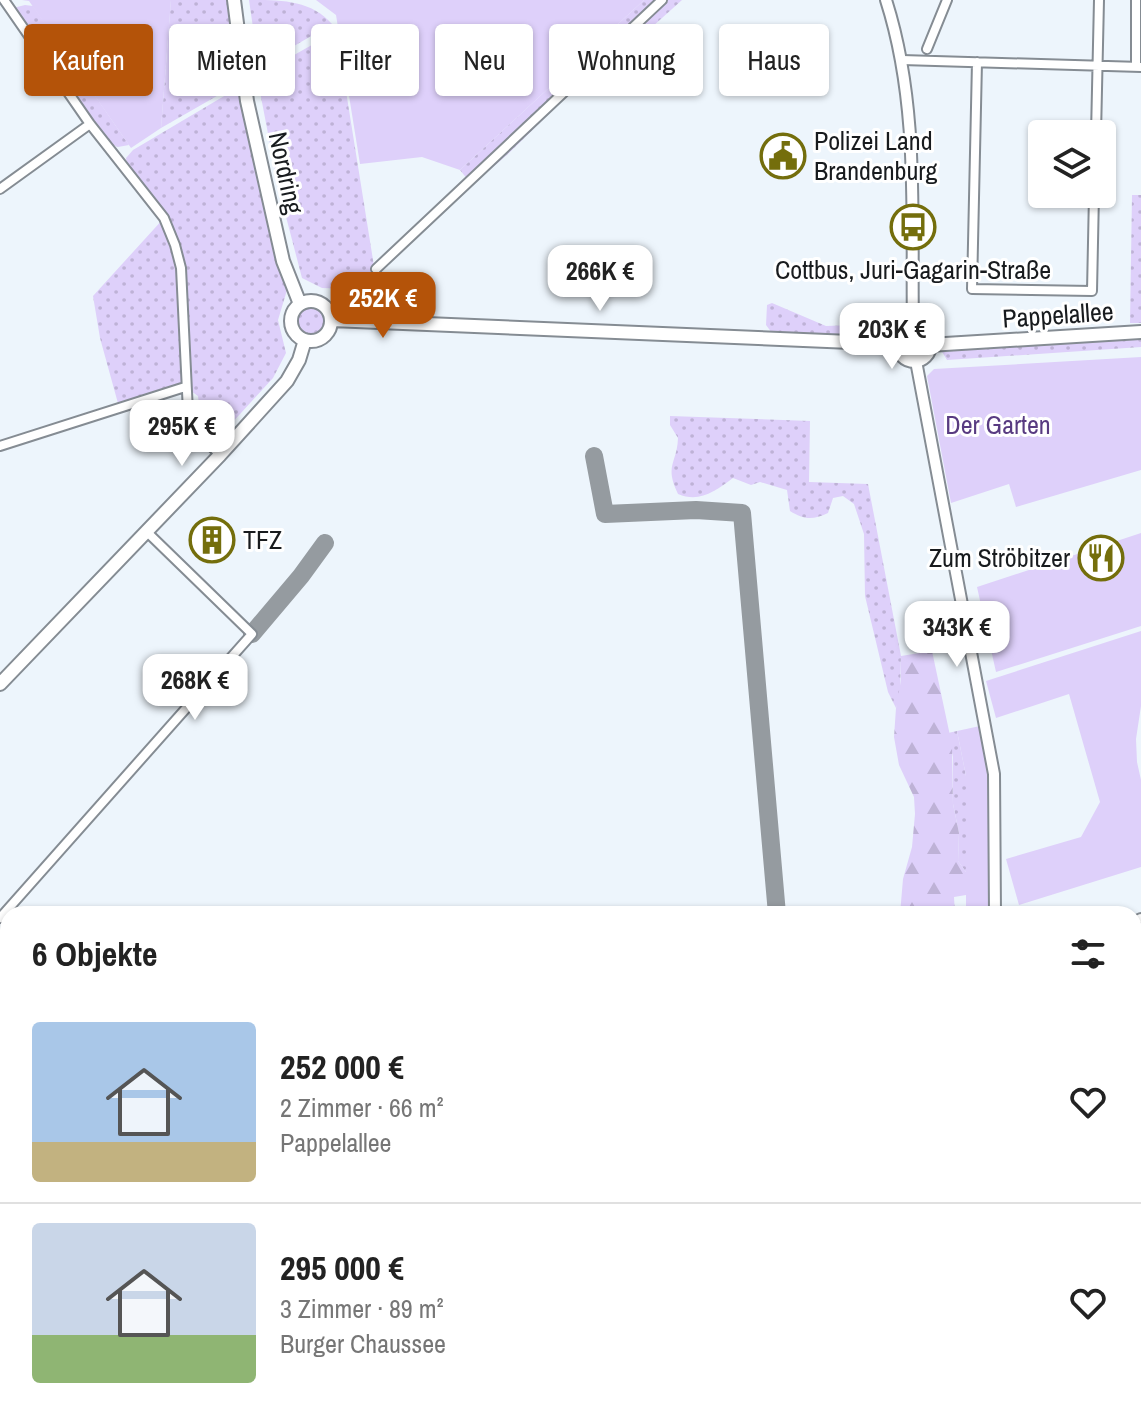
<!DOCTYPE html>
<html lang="de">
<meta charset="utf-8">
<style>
:root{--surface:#fff;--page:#f2f2f2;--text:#222;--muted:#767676;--line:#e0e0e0;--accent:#b45309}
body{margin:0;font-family:"Archivo Narrow",sans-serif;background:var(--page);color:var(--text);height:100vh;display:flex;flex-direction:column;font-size:30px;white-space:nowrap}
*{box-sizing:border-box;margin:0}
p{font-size:26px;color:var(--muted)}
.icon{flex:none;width:44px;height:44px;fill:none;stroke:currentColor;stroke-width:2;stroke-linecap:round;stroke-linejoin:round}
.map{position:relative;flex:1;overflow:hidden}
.drawer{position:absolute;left:0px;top:906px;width:1142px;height:512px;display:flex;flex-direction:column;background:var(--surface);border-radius:24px 24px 0 0;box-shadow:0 2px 6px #0004}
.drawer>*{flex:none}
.banner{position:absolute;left:24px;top:24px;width:1094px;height:72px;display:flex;gap:16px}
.controls{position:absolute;left:1028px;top:120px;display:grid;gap:16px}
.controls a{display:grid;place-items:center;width:88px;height:88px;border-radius:8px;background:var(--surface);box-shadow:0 2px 6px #0004;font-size:40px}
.price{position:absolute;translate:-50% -68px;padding:0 18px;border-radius:16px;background:#fff;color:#222;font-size:26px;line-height:52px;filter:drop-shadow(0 2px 4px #0008)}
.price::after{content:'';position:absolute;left:50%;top:48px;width:24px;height:18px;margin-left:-12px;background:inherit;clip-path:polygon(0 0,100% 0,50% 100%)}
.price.active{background:var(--accent);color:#fff}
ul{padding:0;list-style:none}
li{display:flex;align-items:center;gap:24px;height:200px;padding:0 32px}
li+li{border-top:2px solid var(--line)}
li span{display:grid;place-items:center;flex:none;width:224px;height:160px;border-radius:8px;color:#555}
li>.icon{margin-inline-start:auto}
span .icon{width:96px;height:96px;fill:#fffc;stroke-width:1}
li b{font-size:34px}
h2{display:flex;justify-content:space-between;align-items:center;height:96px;padding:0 32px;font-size:34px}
.chip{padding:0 28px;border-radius:8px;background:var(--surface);box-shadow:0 2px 6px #0004;font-size:28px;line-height:72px}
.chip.active{background:var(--accent);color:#fff}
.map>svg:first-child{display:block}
.grass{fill:url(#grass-dots)}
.forest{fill:url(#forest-firs)}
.garden{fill:#ded0fa}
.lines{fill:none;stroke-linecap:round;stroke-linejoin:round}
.taxiway{stroke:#959ba0;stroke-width:18}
.minor-casing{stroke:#858c93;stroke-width:12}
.tertiary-casing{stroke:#858c93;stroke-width:14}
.secondary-casing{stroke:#858c93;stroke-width:16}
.minor{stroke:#fff;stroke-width:8}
.tertiary{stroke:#fff;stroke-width:10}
.secondary{stroke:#fff;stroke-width:12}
.labels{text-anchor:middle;stroke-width:6;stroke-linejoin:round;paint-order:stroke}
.poi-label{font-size:26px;fill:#181b1e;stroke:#fff;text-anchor:start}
.street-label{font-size:26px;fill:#181b1e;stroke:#fff}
.park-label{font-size:26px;fill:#583b81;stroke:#fff}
</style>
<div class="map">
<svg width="1141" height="1418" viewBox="0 0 1141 1418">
<defs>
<pattern id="grass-dots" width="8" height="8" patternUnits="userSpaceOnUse" patternTransform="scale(2)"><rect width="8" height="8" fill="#ded0fa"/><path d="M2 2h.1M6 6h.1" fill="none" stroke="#beb2d6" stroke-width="1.8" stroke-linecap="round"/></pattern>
<pattern id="forest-firs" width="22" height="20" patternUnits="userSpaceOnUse" patternTransform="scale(2)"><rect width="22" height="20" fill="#ded0fa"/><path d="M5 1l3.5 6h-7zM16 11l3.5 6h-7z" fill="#beb2d6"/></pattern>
</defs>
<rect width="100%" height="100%" fill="#edf5fc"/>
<path class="grass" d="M 171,0 L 232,0 L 237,47 L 236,85 L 161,128 Z
M 249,0 C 281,0 311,0 332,24 L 263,64 L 258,62 Z
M 644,0 L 682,0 L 622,54 L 615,49 L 508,154 L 472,185 L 460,170 Z
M 25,5 L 33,6 L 129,145 L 118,147 L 109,143 L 13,8 Z
M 333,33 L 345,85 L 377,285 L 371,290 L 322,288 L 302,278 L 278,186 L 257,76 Z
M 236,89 L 244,103 L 281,277 L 287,290 L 278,320 L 286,353 L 273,378 L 220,436 C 203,429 200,414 198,396 L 191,391 L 183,259 C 170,217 153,198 127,164 L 126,158 L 133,150 Z
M 1132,195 L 1141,195 L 1141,323 L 1130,323 Z
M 164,218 L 181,268 L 185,387 L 119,407 L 100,338 L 93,296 Z
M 772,303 L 826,326 L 882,324 L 889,327 L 889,337 L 772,333 L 766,325 L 767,305 Z
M296 320a16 16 0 1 1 32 0a16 16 0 1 1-32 0Z
M 1141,335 L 1141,347 L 947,360 L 941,350 L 983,345 Z
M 670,416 L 810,421 L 809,482 L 868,484 L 901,656 L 900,695 L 896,708 L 888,692 L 865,596 L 864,534 L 854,504 L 843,496 L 833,498 L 828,513 C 813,520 804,520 790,511 L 787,490 L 760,482 L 751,485 L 733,478 C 715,491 700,503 678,494 C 664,465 677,464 678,438 L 670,425 Z
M 957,731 L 966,776 L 966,872 L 958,861 L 959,833 L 953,804 L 953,757 L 948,733 Z"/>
<path class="forest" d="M 932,651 L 952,745 L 953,804 L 959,833 L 958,861 L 966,872 L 966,895 L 954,897 L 955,914 L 900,914 L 903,879 L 912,847 L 915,814 L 914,797 L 899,765 L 894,737 L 896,708 L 901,680 L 901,656 Z
M 825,1410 L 956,1410 L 956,1418 L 823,1418 Z"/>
<path class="garden" d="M 22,0 L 171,0 L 161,128 L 131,148 L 29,1 Z
M 316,0 L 644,0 L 460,170 L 422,157 L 360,164 L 336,15 Z
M 1141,357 L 1141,470 L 1016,507 L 1009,484 L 951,503 L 927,376 L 934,369 Z
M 1141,533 L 1141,626 L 996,672 L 977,587 Z
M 1141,631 L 1141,706 L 1136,739 L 1137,762 L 1141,780 L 1141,867 L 1019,905 L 1006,859 L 1081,837 L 1100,802 L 1069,694 L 996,718 L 986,681 Z
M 980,726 L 989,775 L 990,914 L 966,914 L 966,776 L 957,731 Z
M 1134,1246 L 1141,1249 L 1141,1418 L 1058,1418 L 1047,1410 L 1134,1410 Z"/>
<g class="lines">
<path class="taxiway" d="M 594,456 L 605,514 L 696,510 L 742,513 L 777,914
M 252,634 L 301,576 L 325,543
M 0,1165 L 8,1163
M 0,1215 L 8,1262
M 33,1410 L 35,1418"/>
<g class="minor-casing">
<path id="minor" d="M 4,0 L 90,124 L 164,218 L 175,245 L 181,268 L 188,412 L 196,431 L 220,455
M 1136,0 L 1136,67
M 927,49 L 947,0
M 902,60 L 1141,67
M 977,62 L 972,289 L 1092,291 L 1094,194
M 1096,134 L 1099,0
M 0,189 L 90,124
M 376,269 L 662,0
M 0,446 L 185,387
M 0,918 L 252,634 L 146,531
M 1134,921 L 1141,918
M 1134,1035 L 1141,1032
M 1134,1235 L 1141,1238"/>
</g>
<g class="tertiary-casing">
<path id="tertiary" d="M 886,0 C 920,106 911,219 913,329
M 916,361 L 994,774 L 995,914
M 998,1410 L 998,1418"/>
</g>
<g class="secondary-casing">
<path id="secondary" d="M 234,0 L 247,101 L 283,261 L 300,304
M291 321a20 20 0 1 1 40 0a20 20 0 1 1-40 0Z
M 332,320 L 898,344
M898 345a16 16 0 1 1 32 0a16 16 0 1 1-32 0Z
M 929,345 L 1141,332
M 0,684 L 220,455 L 287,381 L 299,360 L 305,340"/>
</g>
<use href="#minor" class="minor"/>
<use href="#tertiary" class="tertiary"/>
<use href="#secondary" class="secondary"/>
</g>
<defs>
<g id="civic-ring" transform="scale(2.3)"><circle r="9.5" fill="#fff" stroke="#746e0c" stroke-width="1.5"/><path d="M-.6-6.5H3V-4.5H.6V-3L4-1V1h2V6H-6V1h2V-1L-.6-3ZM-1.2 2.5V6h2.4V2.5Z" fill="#746e0c"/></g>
<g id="bus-ring" transform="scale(2.3)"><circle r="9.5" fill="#fff" stroke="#746e0c" stroke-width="1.5"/><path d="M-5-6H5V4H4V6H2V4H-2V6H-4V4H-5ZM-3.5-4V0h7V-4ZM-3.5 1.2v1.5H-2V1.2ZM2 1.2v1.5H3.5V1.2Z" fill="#746e0c"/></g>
<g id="building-ring" transform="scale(2.3)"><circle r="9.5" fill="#fff" stroke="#746e0c" stroke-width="1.5"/><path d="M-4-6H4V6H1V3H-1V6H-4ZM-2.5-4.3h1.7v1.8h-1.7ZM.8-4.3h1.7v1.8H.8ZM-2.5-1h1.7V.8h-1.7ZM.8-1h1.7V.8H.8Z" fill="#746e0c"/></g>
<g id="restaurant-ring" transform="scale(2.3)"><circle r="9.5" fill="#fff" stroke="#746e0c" stroke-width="1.5"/><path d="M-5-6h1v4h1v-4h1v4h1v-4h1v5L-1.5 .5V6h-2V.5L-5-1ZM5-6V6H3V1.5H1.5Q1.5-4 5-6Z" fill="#746e0c"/></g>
</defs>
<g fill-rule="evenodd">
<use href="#civic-ring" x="783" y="156"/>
<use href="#bus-ring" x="913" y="227"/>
<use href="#building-ring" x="212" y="540"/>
<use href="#restaurant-ring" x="1101" y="558"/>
</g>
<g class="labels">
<g class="poi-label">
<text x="814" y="150">Polizei Land<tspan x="814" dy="30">Brandenburg</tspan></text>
<text x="913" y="279" text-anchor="middle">Cottbus, Juri-Gagarin-Straße</text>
<text x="243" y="549">TFZ</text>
<text x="1070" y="567" text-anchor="end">Zum Ströbitzer</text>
</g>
<g class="street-label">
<text transform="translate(286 173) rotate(78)" y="9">Nordring</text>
<text transform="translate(1058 315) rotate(-4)" y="9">Pappelallee</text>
</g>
<g class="park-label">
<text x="998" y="434">Der Garten</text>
</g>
</g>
</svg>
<div class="controls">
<a><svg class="icon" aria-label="layers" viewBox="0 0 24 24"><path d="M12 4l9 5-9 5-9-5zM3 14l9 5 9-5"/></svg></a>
</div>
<b class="price" style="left:600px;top:313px">266K €</b>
<b class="price active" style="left:383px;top:340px">252K €</b>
<b class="price" style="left:892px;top:371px">203K €</b>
<b class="price" style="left:182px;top:468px">295K €</b>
<b class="price" style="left:957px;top:669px">343K €</b>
<b class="price" style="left:195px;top:722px">268K €</b>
<div class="banner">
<a class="chip active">Kaufen</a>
<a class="chip">Mieten</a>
<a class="chip">Filter</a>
<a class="chip">Neu</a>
<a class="chip">Wohnung</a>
<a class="chip">Haus</a>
</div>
<section class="drawer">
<h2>6 Objekte<svg class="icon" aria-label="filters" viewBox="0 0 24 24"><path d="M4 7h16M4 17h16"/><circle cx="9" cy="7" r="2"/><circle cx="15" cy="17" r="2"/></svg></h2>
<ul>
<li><span style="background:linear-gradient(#a9c7e8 75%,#c2b280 0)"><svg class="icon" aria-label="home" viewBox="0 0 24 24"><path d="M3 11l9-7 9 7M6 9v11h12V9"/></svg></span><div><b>252 000 €</b><p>2 Zimmer · 66 m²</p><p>Pappelallee</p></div><svg class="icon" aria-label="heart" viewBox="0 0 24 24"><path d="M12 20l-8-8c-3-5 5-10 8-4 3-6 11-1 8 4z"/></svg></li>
<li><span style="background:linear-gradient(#c9d6e8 70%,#8fb573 0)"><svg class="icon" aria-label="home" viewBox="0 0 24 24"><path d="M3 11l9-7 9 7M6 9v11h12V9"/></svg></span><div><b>295 000 €</b><p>3 Zimmer · 89 m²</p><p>Burger Chaussee</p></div><svg class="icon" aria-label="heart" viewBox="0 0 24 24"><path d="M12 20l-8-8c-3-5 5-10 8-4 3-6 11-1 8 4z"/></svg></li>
</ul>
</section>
</div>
